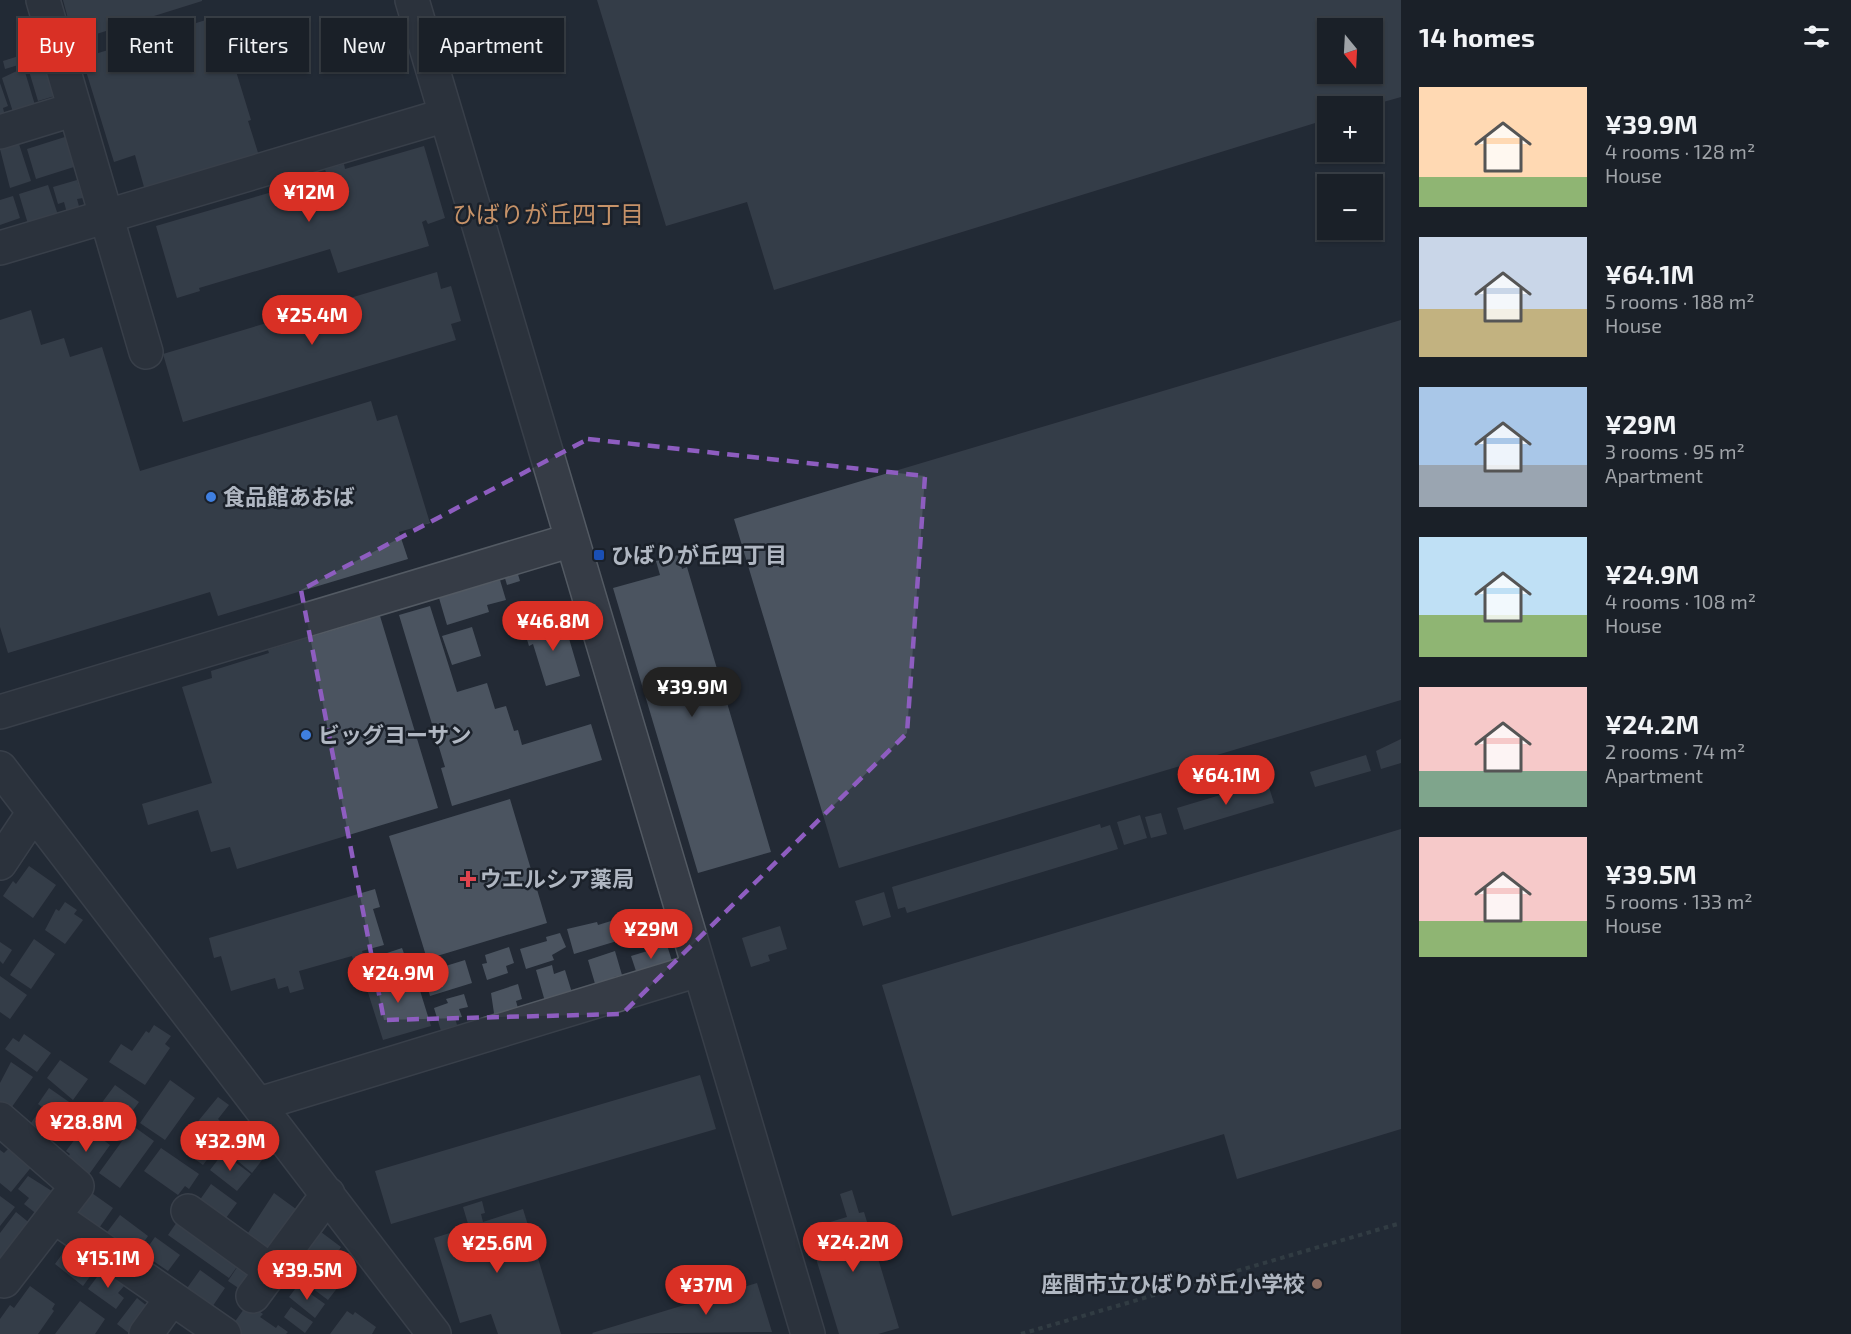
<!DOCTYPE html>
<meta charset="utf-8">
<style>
:root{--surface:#1a2028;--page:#232830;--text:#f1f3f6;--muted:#9fa3a8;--line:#383e45;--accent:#d93025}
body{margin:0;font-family:"Exo 2","Noto Sans JP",sans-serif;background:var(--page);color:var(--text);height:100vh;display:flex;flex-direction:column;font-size:22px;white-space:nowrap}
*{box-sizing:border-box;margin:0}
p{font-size:20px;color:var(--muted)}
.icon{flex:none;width:33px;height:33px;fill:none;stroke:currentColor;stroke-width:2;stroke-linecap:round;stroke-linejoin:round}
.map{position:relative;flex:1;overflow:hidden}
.side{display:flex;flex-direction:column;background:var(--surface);width:450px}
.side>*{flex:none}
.banner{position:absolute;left:18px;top:18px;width:570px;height:54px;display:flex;gap:12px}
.needle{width:39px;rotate:162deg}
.buttons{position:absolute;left:1317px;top:18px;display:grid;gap:12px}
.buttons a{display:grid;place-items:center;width:66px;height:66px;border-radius:0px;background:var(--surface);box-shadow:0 2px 4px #0004,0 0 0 2px var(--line);font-size:30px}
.price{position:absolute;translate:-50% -51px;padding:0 14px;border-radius:21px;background:var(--accent);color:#fff;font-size:20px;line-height:39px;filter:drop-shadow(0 2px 3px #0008)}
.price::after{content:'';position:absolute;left:50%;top:36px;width:18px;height:14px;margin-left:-9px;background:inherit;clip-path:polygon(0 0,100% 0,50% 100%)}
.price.active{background:#222;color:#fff}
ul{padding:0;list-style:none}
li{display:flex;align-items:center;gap:18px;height:150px;padding:0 18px}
li span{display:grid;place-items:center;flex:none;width:168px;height:120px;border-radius:0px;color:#555}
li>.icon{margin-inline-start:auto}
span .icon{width:72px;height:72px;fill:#fffc;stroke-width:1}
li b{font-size:26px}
h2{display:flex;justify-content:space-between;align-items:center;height:72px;padding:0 18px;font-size:26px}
.pill{padding:0 21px;border-radius:0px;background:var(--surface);box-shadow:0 2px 4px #0004,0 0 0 2px var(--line);font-size:21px;line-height:54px}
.pill.active{background:var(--accent);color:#fff}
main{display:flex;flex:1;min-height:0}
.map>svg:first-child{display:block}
.building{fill:#4b5460;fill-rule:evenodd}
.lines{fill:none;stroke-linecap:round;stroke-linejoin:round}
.minor-casing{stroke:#535a63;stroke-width:36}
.path{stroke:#445355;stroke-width:4;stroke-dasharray:4.5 4.5;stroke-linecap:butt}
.minor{stroke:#363c46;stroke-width:33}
.marked{fill:none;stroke:#8e5dc0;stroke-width:4.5;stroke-dasharray:12 8;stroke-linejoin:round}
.shop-dot{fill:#3f7fe0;stroke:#1b212a;stroke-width:2}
.transit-dot{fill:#1a4fb4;stroke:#1b212a;stroke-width:2}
.health-dot{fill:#e0444e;stroke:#1b212a;stroke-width:2}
.education-dot{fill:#8d6e63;stroke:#1b212a;stroke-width:2}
.labels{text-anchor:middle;stroke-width:5;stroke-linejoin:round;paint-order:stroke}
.poi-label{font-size:22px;font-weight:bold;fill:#b0b7c2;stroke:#1b212a;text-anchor:start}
.neighbourhood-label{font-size:24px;fill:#c69268;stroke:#1b212a}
</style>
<main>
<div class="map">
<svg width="1401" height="1334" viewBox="0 0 1401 1334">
<rect width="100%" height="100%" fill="#232a35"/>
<path class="building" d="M 63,0 L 202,0 L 202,1 L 74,41 Z
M 597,0 L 1401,0 L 1401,97 L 1369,106 L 1328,106 L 1328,119 L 774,290 L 747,202 L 666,226 ZM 1328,28 L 1372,28 L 1372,74 L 1328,74 Z
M 219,16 L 251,120 L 248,121 L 260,159 L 146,194 L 135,155 L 114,162 L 82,58 Z
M 43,49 L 46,57 L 28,63 L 25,55 Z
M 22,55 L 25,63 L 5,69 L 3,61 Z
M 43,63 L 48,63 L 58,95 L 38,101 L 29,71 L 34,69 L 33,66 Z
M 19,70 L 20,74 L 25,72 L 35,105 L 14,115 L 2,78 Z
M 0,83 L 8,106 L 3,108 L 5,116 L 0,118 Z
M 68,136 L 77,166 L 36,179 L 27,149 Z
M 19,144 L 31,181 L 10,188 L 0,149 Z
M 424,146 L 445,218 L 428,224 L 426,220 L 422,222 L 429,246 L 338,273 L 330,249 L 199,288 L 200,291 L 177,298 L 156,226 L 327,176 L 325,169 L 344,164 L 345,169 Z
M 77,180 L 83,198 L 77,199 L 80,210 L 67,213 L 64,202 L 58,204 L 53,187 Z
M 48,185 L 58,215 L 28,224 L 19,194 Z
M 13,196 L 20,218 L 0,225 L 0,200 Z
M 437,272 L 441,289 L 451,286 L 461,321 L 451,324 L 456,340 L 183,422 L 163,354 Z
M 31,310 L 41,345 L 64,338 L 70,357 L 102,347 L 140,471 L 371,401 L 377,421 L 397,415 L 430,523 L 399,532 L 408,559 L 218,616 L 210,592 L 8,653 L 0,627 L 0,320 Z
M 1401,320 L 1401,700 L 839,868 L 734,519 Z
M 678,555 L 682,569 L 687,567 L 771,852 L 698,873 L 613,588 L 660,575 L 656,561 Z
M 517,571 L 520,581 L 507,585 L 504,575 Z
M 500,580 L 506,600 L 487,605 L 489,612 L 447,625 L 439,598 Z
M 430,606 L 457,692 L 487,683 L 495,709 L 506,706 L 514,731 L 518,730 L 522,745 L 591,724 L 602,760 L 452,806 L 441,768 L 445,767 L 399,615 Z
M 380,616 L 438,808 L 237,869 L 230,847 L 211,852 L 198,810 L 148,825 L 142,804 L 212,783 L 182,687 L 212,678 L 211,671 L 269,653 L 268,650 Z
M 563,618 L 580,676 L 546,686 L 533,644 L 529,646 L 524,630 Z
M 472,627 L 481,656 L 452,665 L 442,636 Z
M 1401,739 L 1401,763 L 1381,769 L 1376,751 Z
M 1366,755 L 1371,771 L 1315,787 L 1310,772 Z
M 1267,781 L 1274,803 L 1184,830 L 1177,808 Z
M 510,799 L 547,923 L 427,959 L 389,836 Z
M 1161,813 L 1167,834 L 1151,838 L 1145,817 Z
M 1140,815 L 1147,838 L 1124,845 L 1117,822 Z
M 1100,824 L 1101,828 L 1110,825 L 1118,849 L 907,913 L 905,907 L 898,909 L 892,887 Z
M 1401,829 L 1401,1129 L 1237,1179 L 1224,1134 L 952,1216 L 882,985 Z
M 29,866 L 56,885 L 33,918 L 3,896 L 13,881 L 16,884 Z
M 375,889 L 380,907 L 373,909 L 384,945 L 362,951 L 368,970 L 357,973 L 352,956 L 299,971 L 304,989 L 290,993 L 288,986 L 278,989 L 275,978 L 231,991 L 221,956 L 214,958 L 209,938 Z
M 884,892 L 891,917 L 863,926 L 855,901 Z
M 65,902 L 77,910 L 74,914 L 83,920 L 65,944 L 45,930 L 56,909 L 59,911 Z
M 657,909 L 662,927 L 653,930 L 655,936 L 627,945 L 620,920 Z
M 611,921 L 617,941 L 574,954 L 567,929 L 597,922 L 598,925 Z
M 780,926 L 787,949 L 768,955 L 770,961 L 751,967 L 742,938 Z
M 560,933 L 566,947 L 552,955 L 554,960 L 526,969 L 520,949 L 547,941 L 546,937 Z
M 34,939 L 55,954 L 31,989 L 10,975 Z
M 0,942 L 12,950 L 3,964 L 0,961 Z
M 667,945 L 672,961 L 638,977 L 631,956 Z
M 509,947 L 514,963 L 506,966 L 508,973 L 487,980 L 482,964 L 487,963 L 485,955 Z
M 402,948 L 406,959 L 390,963 L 387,953 Z
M 615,951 L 622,975 L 614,977 L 615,981 L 596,987 L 588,960 Z
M 465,960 L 472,983 L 430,996 L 423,973 Z
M 552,965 L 554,974 L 565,970 L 573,996 L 546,1005 L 536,970 Z
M 413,968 L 431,1026 L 383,1040 L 365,983 Z
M 0,976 L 27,995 L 10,1019 L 0,1012 Z
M 518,984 L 522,999 L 516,1001 L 519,1012 L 495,1020 L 491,993 Z
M 464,994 L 468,1007 L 459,1009 L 462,1017 L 455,1018 L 457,1025 L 441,1031 L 434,1008 L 448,1003 L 446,999 Z
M 154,1025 L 171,1036 L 165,1044 L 170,1048 L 145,1085 L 109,1062 L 121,1044 L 132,1051 L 146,1031 L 149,1033 Z
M 24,1034 L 51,1053 L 37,1072 L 5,1049 L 13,1038 L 19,1042 Z
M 60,1060 L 88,1079 L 73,1100 L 47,1078 Z
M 11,1062 L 33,1077 L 9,1111 L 0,1101 L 0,1083 Z
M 700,1075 L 716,1129 L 391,1224 L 375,1171 Z
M 170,1080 L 195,1098 L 165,1140 L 140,1123 Z
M 115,1085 L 139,1102 L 114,1136 L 109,1133 L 107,1137 L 87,1123 Z
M 49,1088 L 72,1104 L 49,1136 L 31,1123 L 42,1107 L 38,1104 Z
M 218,1097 L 229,1105 L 218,1119 L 223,1124 L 217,1132 L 212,1128 L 207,1134 L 195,1125 Z
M 85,1126 L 110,1145 L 85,1180 L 63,1163 L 70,1154 L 66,1151 Z
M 133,1126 L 154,1141 L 120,1188 L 99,1173 Z
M 195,1130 L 212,1142 L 210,1145 L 215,1149 L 203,1165 L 181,1149 Z
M 255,1134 L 267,1143 L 264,1147 L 269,1151 L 252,1173 L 232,1156 L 241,1144 L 248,1143 Z
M 10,1147 L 33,1165 L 11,1192 L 0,1183 L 0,1150 L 4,1153 Z
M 161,1148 L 199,1174 L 189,1189 L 185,1186 L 178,1195 L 144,1171 Z
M 223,1153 L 251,1174 L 237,1191 L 210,1170 Z
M 28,1176 L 55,1193 L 38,1215 L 24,1204 L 29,1198 L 18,1189 Z
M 211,1184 L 237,1203 L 223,1222 L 197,1204 Z
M 852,1190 L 859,1213 L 864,1212 L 899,1328 L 878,1334 L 839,1334 L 807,1229 L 847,1217 L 840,1194 Z
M 89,1191 L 113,1208 L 97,1231 L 69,1212 Z
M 274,1193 L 300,1212 L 271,1250 L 248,1233 Z
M 0,1196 L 15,1207 L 0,1226 Z
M 482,1201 L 485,1213 L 481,1214 L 483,1222 L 523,1209 L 561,1334 L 498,1334 L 491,1314 L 460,1323 L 434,1238 L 469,1227 L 463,1207 Z
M 16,1212 L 32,1225 L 0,1259 L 0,1233 Z
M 120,1215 L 148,1236 L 134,1256 L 105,1235 Z
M 179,1219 L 241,1261 L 229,1278 L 168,1235 Z
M 317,1229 L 341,1247 L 338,1252 L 357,1267 L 344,1285 L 300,1253 Z
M 155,1237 L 180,1255 L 168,1271 L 143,1254 Z
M 70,1243 L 99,1264 L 83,1286 L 55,1264 Z
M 238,1266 L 253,1277 L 243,1291 L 228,1281 Z
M 103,1269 L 125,1285 L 118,1293 L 124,1298 L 116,1309 L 88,1289 Z
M 314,1269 L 338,1287 L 328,1300 L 304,1282 Z
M 200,1270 L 225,1288 L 210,1310 L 185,1291 Z
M 757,1283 L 772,1332 L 593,1334 L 592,1333 Z
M 298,1285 L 325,1304 L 315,1318 L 289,1297 Z
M 30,1286 L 55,1304 L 52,1309 L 54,1311 L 38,1334 L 0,1334 L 0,1319 L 10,1305 L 14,1308 Z
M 137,1298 L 147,1306 L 130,1334 L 117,1324 Z
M 80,1301 L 105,1319 L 95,1334 L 55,1334 Z
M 252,1306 L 263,1314 L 260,1317 L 276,1328 L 278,1325 L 288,1332 L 286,1334 L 242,1334 L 231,1327 L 244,1309 L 248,1311 Z
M 291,1307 L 313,1322 L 305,1333 L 284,1317 Z
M 347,1311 L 353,1315 L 355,1312 L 376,1327 L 372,1334 L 330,1334 Z"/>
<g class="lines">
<g class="minor-casing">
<path id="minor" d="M 43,0 L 146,352
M 412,0 L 808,1334
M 0,132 L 75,109
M 0,248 L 446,115
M 0,712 L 572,540
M 0,768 L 434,1334
M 0,863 L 34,812
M 259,1104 L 698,970
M 0,1119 L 77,1186 L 4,1281 L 0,1277
M 188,1211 L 271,1271
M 55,1217 L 224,1334
M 253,1296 L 328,1194
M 146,1334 L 172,1298"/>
</g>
<path class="path" d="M 1021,1334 L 1401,1223"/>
<use href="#minor" class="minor"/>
</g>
<path d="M0 0H1401V1334H0ZM 588,439 L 925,476 L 907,733 L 622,1014 L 384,1020 L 301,590 Z" fill="#232a35" fill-opacity=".55" fill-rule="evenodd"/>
<path class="marked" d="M 588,439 L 925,476 L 907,733 L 622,1014 L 384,1020 L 301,590 Z"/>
<g class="shop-dot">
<circle cx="211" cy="497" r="6"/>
<circle cx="306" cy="735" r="6"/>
</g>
<rect class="transit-dot" x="593" y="549" width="12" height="12" rx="3"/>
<path class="health-dot" d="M465 870h6v6h6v6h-6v6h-6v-6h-6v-6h6z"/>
<circle class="education-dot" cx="1317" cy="1284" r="6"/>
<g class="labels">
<g class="poi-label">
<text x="223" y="505">食品館あおば</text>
<text x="611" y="563">ひばりが丘四丁目</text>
<text x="318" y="743">ビッグヨーサン</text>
<text x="480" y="887">ウエルシア薬局</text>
<text x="1305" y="1292" text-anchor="end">座間市立ひばりが丘小学校</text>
</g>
<g class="neighbourhood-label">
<text x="548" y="223">ひばりが丘四丁目</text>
</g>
</g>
</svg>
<div class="buttons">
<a><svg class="needle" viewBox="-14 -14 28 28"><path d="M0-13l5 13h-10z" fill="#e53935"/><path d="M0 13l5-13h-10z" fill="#9fa3a8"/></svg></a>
<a>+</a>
<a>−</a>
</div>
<b class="price" style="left:309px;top:223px">¥12M</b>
<b class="price" style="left:312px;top:346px">¥25.4M</b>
<b class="price" style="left:553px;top:652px">¥46.8M</b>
<b class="price active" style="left:692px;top:718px">¥39.9M</b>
<b class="price" style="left:1226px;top:806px">¥64.1M</b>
<b class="price" style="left:651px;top:960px">¥29M</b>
<b class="price" style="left:398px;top:1004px">¥24.9M</b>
<b class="price" style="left:86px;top:1153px">¥28.8M</b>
<b class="price" style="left:230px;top:1172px">¥32.9M</b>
<b class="price" style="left:853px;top:1273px">¥24.2M</b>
<b class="price" style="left:497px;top:1274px">¥25.6M</b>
<b class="price" style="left:108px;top:1289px">¥15.1M</b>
<b class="price" style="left:307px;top:1301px">¥39.5M</b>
<b class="price" style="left:706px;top:1316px">¥37M</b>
<div class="banner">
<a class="pill active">Buy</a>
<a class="pill">Rent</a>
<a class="pill">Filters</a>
<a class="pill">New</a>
<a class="pill">Apartment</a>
</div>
</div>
<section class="side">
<h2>14 homes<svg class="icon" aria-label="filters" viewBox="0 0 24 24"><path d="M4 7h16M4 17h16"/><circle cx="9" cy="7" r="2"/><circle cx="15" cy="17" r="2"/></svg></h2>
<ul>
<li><span style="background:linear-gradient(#ffd9b3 75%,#8fb573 0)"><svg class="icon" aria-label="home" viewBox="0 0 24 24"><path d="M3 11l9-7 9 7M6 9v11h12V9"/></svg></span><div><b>¥39.9M</b><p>4 rooms · 128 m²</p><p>House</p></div></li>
<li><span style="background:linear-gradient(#c9d6e8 60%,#c2b280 0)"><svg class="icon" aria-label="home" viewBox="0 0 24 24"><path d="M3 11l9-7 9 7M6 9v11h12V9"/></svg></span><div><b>¥64.1M</b><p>5 rooms · 188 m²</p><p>House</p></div></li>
<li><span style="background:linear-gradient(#a9c7e8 65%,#9aa5b1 0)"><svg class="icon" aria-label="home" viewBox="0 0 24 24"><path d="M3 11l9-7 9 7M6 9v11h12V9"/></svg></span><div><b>¥29M</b><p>3 rooms · 95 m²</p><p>Apartment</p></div></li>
<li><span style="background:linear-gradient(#bfe0f5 65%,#8fb573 0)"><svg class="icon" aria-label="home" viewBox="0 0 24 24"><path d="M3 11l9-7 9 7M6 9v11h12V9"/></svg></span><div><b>¥24.9M</b><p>4 rooms · 108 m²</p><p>House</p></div></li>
<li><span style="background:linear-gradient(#f6c9c9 70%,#7fa58c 0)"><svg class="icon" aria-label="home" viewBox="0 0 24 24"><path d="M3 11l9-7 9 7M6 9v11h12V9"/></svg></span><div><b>¥24.2M</b><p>2 rooms · 74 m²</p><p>Apartment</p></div></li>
<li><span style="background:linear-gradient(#f6c9c9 70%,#8fb573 0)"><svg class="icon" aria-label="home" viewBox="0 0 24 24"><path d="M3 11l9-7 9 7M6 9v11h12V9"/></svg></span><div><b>¥39.5M</b><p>5 rooms · 133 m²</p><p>House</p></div></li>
</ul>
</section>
</main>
